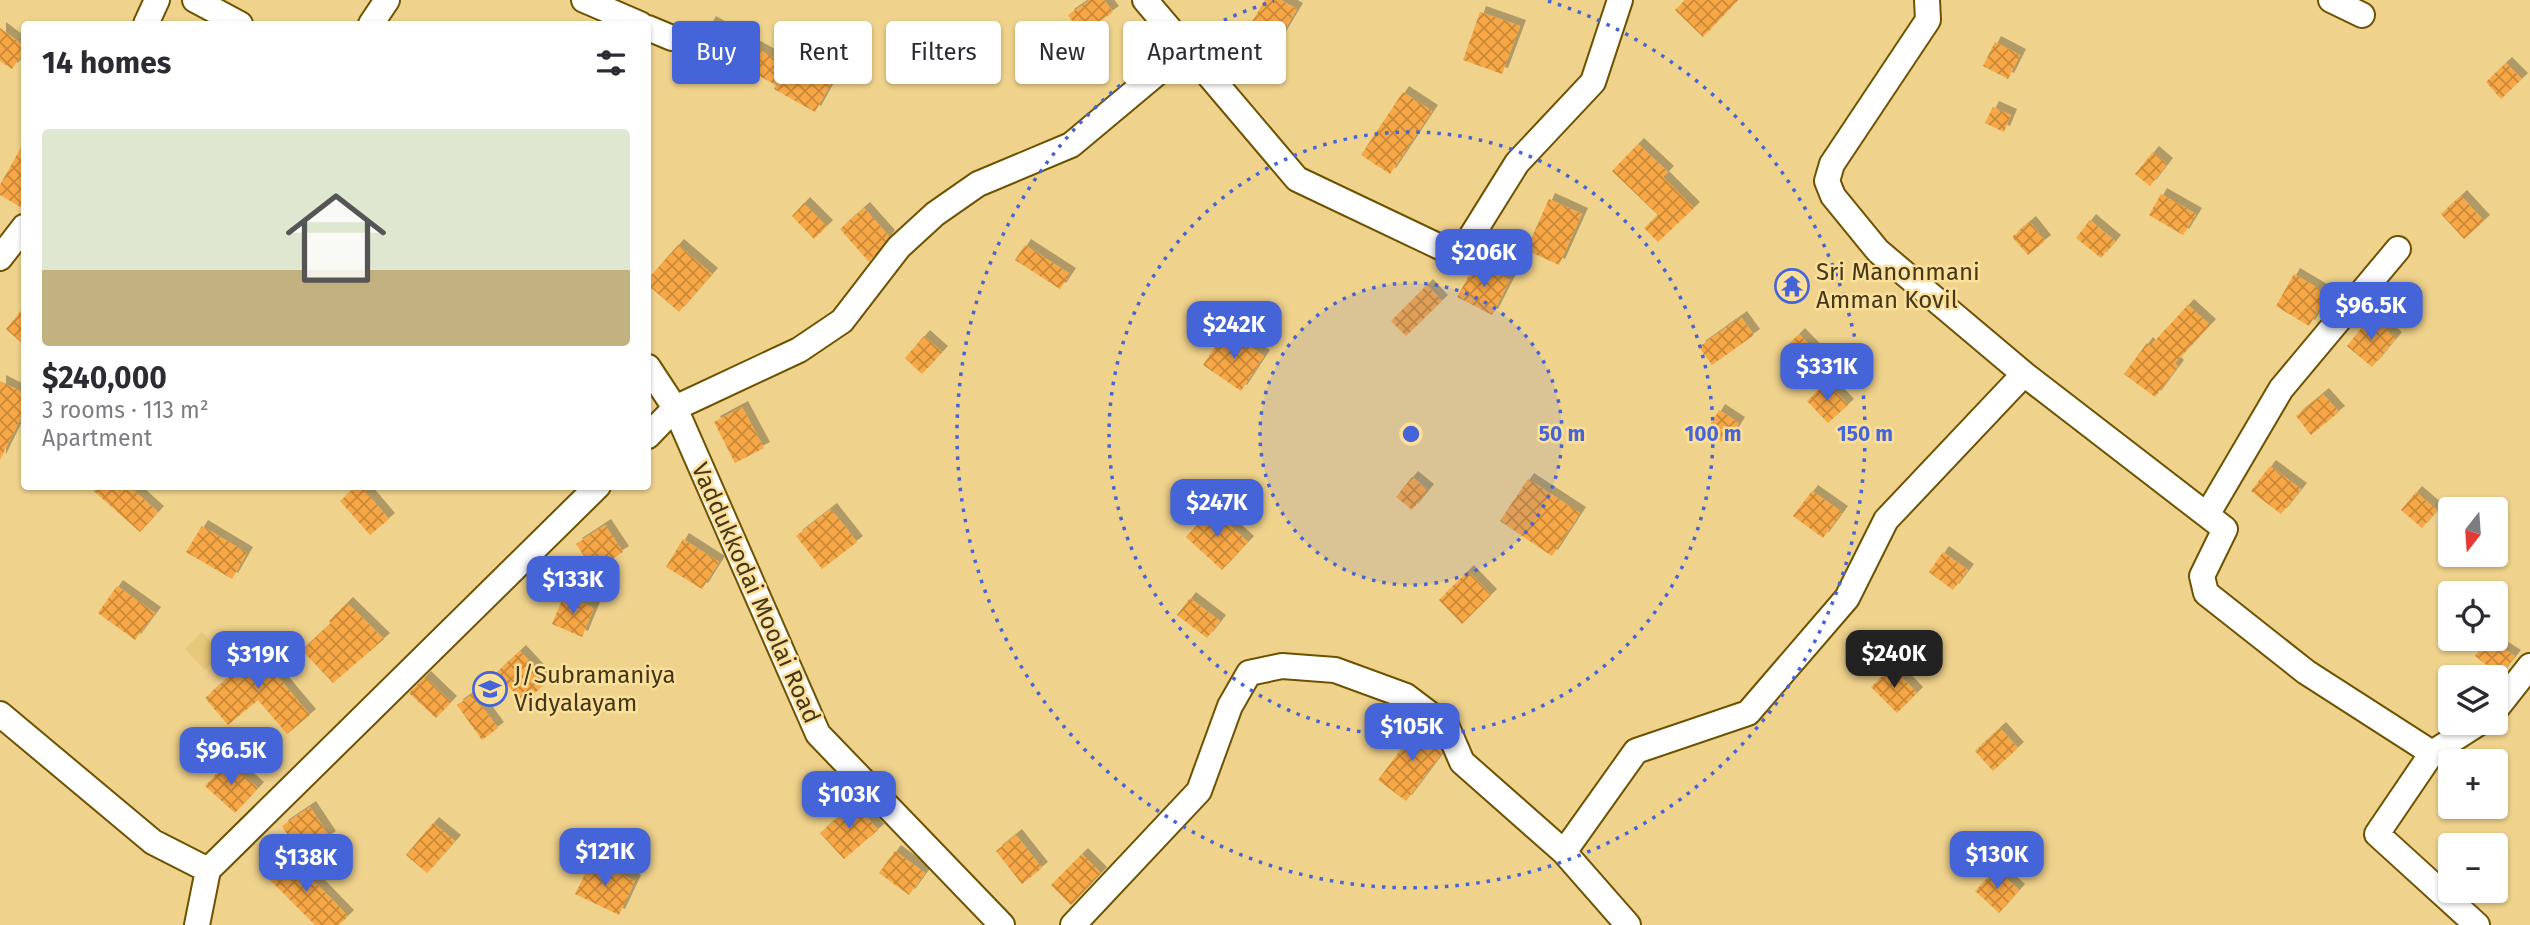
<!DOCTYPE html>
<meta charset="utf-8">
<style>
:root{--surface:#fff;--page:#f2f2f3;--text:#2b2b33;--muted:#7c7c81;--accent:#4464d7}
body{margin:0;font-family:"Fira Sans",sans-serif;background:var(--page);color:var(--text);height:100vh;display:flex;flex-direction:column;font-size:26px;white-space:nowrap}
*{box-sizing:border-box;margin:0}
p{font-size:23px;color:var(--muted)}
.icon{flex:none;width:38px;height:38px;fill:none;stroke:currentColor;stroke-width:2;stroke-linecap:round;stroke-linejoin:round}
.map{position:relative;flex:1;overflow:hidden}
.details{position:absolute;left:21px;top:21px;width:630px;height:469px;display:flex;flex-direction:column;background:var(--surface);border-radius:7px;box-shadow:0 2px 5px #0004}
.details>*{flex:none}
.top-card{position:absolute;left:672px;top:21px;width:665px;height:63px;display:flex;gap:14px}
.needle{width:46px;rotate:197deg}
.tools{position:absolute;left:2438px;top:497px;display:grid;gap:14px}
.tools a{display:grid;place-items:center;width:70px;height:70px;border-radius:7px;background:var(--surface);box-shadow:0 2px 5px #0004;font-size:35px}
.price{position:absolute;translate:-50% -60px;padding:0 16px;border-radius:14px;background:var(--accent);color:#fff;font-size:23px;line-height:46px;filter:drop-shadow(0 2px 4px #0008)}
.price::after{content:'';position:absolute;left:50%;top:42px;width:21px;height:16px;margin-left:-10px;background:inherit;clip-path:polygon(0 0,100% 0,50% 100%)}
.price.on{background:#222;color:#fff}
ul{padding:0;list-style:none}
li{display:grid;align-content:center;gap:14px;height:371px;padding:0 21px}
li span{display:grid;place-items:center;height:217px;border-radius:7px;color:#555}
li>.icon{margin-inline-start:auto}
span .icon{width:126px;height:126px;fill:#fffc;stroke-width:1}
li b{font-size:30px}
h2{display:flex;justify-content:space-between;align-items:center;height:84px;padding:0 21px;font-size:30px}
.pill{padding:0 24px;border-radius:7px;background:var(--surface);box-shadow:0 2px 5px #0004;font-size:24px;line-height:63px}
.pill.on{background:var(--accent);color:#fff}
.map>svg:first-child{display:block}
.built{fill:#e7c779}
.building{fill:url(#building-cross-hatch);filter:url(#shadow)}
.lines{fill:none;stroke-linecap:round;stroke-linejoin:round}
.minor-casing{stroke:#6d5300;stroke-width:28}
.minor{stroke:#fff;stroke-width:24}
.ring{fill:none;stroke:#4464d7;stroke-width:3.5;stroke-dasharray:3.5 7}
.labels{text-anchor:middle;stroke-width:5;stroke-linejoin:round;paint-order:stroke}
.poi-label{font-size:24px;fill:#42371a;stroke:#fcdf99;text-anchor:start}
.street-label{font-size:24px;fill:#42371a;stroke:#fcdf99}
.centre{fill:#4464d7;stroke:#fcdf99;stroke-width:3.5}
.ring-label{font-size:21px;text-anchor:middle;font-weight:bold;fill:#4464d7;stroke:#fcdf99;stroke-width:5;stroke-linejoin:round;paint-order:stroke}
</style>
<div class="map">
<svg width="2530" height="925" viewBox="0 0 2530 925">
<defs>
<pattern id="building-cross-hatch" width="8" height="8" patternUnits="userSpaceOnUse" patternTransform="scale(1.75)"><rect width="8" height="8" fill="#f7a745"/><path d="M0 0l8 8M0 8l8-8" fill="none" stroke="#ca8939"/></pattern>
<filter id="shadow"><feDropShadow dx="6" dy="-6" stdDeviation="0" flood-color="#0004"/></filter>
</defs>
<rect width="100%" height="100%" fill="#efd28c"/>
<path class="built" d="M 202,632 L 222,654 L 205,670 L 185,649 Z"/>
<path class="building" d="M 1090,0 L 1104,0 L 1113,12 L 1081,34 L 1068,15 Z
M 1265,0 L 1281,0 L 1297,9 L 1272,51 L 1244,35 Z
M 1685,0 L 1738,0 L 1703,37 L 1675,10 Z
M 1480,12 L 1520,26 L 1502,74 L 1463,60 Z
M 710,22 L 787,65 L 799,44 L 840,67 L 815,112 L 774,89 L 776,85 L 698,43 Z
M 0,28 L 24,46 L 24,51 L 12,69 L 0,61 Z
M 1995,42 L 2020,55 L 2008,79 L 1983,66 Z
M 2506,63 L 2522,79 L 2501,99 L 2486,82 Z
M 1403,92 L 1432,111 L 1390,174 L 1361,155 Z
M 1993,107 L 2011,115 L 2004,132 L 1985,123 Z
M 24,142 L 24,209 L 0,195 L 0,185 Z
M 1638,144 L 1668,172 L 1663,177 L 1694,208 L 1658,242 L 1644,228 L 1658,215 L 1612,171 Z
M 2153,152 L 2167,164 L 2150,186 L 2135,174 Z
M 2161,194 L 2196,214 L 2183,235 L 2149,215 Z
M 2461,196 L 2484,221 L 2464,239 L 2441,214 Z
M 1549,199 L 1582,214 L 1559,265 L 1526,250 Z
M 804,203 L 827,226 L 814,239 L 792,216 Z
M 864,208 L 889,236 L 869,262 L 840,229 Z
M 2090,220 L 2115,241 L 2101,258 L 2076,238 Z
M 2030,222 L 2045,241 L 2028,255 L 2012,237 Z
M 678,245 L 712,274 L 679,312 L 648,285 L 648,279 Z
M 1025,245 L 1070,274 L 1060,289 L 1015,260 Z
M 1476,263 L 1510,280 L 1492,315 L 1457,297 Z
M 2294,274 L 2328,294 L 2309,326 L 2276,306 Z
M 1427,285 L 1442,301 L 1406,336 L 1391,321 Z
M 2188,305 L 2210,325 L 2175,363 L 2178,366 L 2155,397 L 2124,374 L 2147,343 L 2150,346 Z
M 24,307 L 24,345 L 6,329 Z
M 2371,316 L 2396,338 L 2372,367 L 2347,346 Z
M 1741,317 L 1754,335 L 1712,365 L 1699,347 Z
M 1226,331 L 1264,356 L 1241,391 L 1203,365 Z
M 1799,334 L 1827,363 L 1809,381 L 1781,352 Z
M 924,336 L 942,352 L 922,374 L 905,358 Z
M 0,381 L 24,393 L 24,412 L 0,460 Z
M 1827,382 L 1848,405 L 1828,423 L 1807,401 Z
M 2323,394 L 2339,412 L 2311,435 L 2296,416 Z
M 742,407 L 764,448 L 735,463 L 714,422 Z
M 1719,410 L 1739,423 L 1726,444 L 1706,432 Z
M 2270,466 L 2301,489 L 2281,514 L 2251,491 Z
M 1412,477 L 1428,490 L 1412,510 L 1396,497 Z
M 1528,479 L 1580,513 L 1552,556 L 1500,521 Z
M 88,486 L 129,486 L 158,512 L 140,532 Z
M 357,486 L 361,486 L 389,519 L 370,535 L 340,501 Z
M 1812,491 L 1842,512 L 1823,538 L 1793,516 Z
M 2416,492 L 2437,510 L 2422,528 L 2401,510 Z
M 831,509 L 857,542 L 822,569 L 796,536 Z
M 1212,509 L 1248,542 L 1222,570 L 1186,537 Z
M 605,525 L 623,552 L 594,571 L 576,544 Z
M 202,526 L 247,553 L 232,579 L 186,552 Z
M 683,539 L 719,562 L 702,589 L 666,567 Z
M 1943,552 L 1968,570 L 1953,590 L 1929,572 Z
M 1468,571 L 1491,595 L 1462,624 L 1439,600 Z
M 117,586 L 155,613 L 135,640 L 98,613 Z
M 564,595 L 594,608 L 582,637 L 552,624 Z
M 1190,598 L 1220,621 L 1207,638 L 1177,615 Z
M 347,603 L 384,639 L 333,683 L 302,650 L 331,623 L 329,621 Z
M 2488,639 L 2515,656 L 2500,675 L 2475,656 Z
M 258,642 L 285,671 L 278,677 L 310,715 L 287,734 L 258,700 L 228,725 L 205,698 L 242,666 L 237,661 Z
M 520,651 L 548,681 L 524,703 L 496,673 Z
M 1892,667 L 1917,693 L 1897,713 L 1871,687 Z
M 425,677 L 451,702 L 436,718 L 409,693 Z
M 473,694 L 498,728 L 482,740 L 457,705 Z
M 1419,725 L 1435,736 L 1442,753 L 1406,801 L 1378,780 Z
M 2000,728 L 2018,748 L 1993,771 L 1975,751 Z
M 228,761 L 258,788 L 235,813 L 205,786 Z
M 855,803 L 878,830 L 844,859 L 820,833 Z
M 310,807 L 330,837 L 302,856 L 282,826 Z
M 433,823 L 455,841 L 427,873 L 406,855 Z
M 1016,835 L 1042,868 L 1022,884 L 996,851 Z
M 895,851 L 925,873 L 909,895 L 879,873 Z
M 288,854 L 348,916 L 339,925 L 315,925 L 266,876 Z
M 1082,854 L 1101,873 L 1071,905 L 1051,885 Z
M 592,860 L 635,881 L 619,915 L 575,894 Z
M 1996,869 L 2019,890 L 1999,913 L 1975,891 Z"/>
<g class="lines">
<g class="minor-casing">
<path id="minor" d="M 195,0 L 240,24
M 584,0 L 640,24
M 1145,0 L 1297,179 L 1459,256 L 1517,163 L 1593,82 L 1620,0
M 1927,0 L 1928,20 L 1832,164 L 1827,181 L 1833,196 L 1878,251 L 2024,374 L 2225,529 L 2202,576 L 2206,593 L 2306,672 L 2432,753 L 2377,834 L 2477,925
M 2331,0 L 2362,15
M 146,24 L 157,0
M 371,24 L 387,0
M 648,28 L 672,38
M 0,258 L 24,227
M 648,367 L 675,408 L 818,734 L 1002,925
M 648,436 L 675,408 L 799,350 L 842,321 L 899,247 L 935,214 L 978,184 L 1071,145 L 1187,48
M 2207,515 L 2281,389 L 2398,249
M 2496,709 L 2530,666
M 0,714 L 153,842 L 208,870 L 598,486
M 2432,753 L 2479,723
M 1564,852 L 1636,751 L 1748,713 L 1847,598 L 1886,520 L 2024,374
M 197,925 L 208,870
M 1073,925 L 1199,791 L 1230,706 L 1249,673 L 1282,666 L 1335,670 L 1406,696 L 1447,727 L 1462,762 L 1564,852 L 1628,925"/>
</g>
<use href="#minor" class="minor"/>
</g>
<circle cx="1411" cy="434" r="151" fill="#4464d7" fill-opacity=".12"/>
<g class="ring">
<circle cx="1411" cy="434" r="151"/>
<circle cx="1411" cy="434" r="302"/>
<path d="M1548 1A454 454 0 1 1 1274 1"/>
</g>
<defs>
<g id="temple-ring" transform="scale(1.75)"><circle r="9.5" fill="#fcdf99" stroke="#4464d7" stroke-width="1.5"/><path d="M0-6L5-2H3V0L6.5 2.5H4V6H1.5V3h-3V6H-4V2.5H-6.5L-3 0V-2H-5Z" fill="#4464d7"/></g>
<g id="school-ring" transform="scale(1.75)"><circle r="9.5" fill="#fcdf99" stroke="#4464d7" stroke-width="1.5"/><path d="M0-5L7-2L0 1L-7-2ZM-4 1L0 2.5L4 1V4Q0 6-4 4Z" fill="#4464d7"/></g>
</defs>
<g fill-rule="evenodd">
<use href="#temple-ring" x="1792" y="286"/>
<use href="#school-ring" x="490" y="689"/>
</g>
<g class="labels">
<g class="poi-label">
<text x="1816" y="280">Sri Manonmani<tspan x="1816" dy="28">Amman Kovil</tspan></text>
<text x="514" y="683">J/Subramaniya<tspan x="514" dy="28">Vidyalayam</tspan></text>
</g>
<g class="street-label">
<text transform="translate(756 593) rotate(66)" y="8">Vaddukkodai Moolai Road</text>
</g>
</g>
<circle cx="1411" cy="434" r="10" class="centre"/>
<g class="ring-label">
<text x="1562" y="441">50 m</text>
<text x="1713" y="441">100 m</text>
<text x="1865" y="441">150 m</text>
</g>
</svg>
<div class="tools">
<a><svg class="needle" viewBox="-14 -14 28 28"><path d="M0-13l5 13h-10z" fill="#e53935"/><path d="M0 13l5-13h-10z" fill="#7c7c81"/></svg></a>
<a><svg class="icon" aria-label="locate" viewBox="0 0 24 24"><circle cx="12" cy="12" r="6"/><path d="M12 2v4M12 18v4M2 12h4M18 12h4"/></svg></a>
<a><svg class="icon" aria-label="layers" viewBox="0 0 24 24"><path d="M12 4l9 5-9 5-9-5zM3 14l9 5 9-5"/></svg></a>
<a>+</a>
<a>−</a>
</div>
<b class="price" style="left:1484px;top:289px">$206K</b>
<b class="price" style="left:2371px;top:342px">$96.5K</b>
<b class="price" style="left:1234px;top:361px">$242K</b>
<b class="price" style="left:1827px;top:403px">$331K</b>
<b class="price" style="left:1217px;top:539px">$247K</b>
<b class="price" style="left:573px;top:616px">$133K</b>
<b class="price on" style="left:1894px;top:690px">$240K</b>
<b class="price" style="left:258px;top:691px">$319K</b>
<b class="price" style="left:1412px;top:763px">$105K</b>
<b class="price" style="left:231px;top:787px">$96.5K</b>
<b class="price" style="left:849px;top:831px">$103K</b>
<b class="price" style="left:605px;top:888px">$121K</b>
<b class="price" style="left:1997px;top:891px">$130K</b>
<b class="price" style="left:306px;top:894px">$138K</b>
<div class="top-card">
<a class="pill on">Buy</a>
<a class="pill">Rent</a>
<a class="pill">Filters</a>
<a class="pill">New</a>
<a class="pill">Apartment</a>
</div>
<section class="details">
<h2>14 homes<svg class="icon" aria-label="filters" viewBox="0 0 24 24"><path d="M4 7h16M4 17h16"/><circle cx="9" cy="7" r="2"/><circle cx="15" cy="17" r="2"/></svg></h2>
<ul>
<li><span style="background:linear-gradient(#dfe7d0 65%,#c2b280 0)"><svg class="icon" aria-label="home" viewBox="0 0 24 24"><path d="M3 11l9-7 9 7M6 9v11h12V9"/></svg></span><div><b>$240,000</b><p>3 rooms · 113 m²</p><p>Apartment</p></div></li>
</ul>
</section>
</div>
